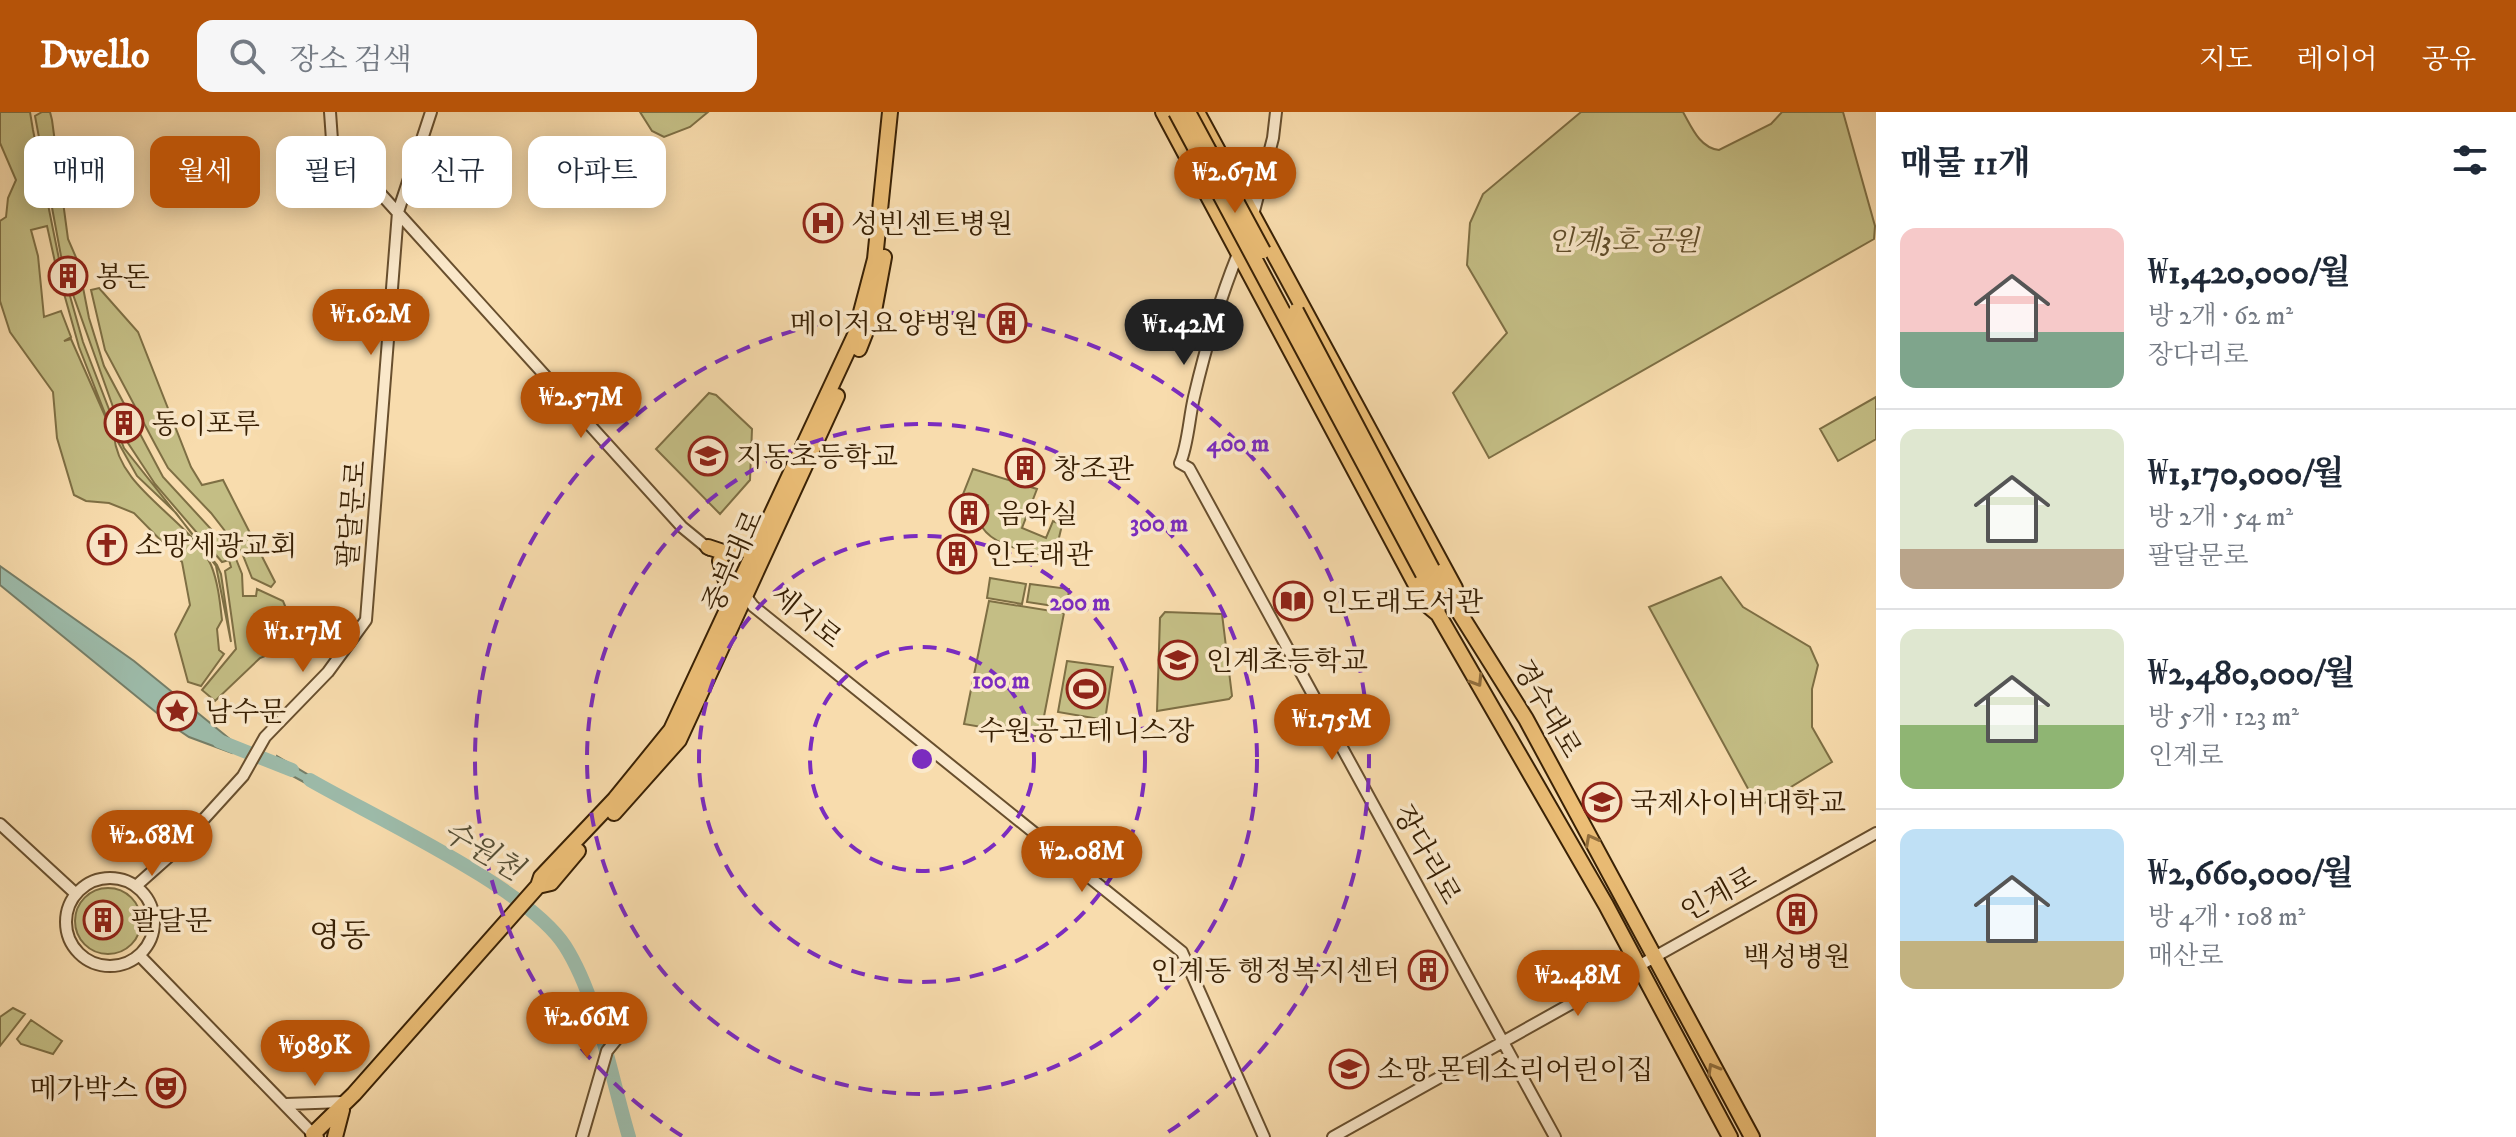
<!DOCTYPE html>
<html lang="ko">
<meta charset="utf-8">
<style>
:root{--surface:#fff;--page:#f6f6f7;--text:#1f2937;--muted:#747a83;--line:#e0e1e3;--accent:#b45309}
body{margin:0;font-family:"IM FELL DW Pica","Noto Serif KR",serif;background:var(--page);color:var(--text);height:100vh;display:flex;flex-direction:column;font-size:30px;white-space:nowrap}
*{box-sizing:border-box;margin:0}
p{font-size:26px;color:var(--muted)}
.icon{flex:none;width:44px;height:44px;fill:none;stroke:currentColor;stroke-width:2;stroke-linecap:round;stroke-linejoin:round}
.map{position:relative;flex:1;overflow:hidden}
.panel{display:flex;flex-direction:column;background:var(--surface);width:640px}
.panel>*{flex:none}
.guide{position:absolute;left:24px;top:24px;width:760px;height:72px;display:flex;gap:16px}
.price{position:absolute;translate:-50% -68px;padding:0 18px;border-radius:28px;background:var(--accent);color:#fff;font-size:26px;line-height:52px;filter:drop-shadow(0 2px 4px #0008)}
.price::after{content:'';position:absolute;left:50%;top:48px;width:24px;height:18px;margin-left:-12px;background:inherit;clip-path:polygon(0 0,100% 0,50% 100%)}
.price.on{background:#222;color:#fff}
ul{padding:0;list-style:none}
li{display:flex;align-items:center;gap:24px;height:200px;padding:0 24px}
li+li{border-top:2px solid var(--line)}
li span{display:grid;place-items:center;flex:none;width:224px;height:160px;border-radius:16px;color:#555}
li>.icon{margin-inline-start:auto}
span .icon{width:96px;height:96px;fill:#fffc;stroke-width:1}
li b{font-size:34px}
h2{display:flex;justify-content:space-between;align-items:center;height:96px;padding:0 24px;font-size:34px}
.tag{padding:0 28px;border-radius:16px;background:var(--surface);box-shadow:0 4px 20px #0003;font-size:28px;line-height:72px}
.tag.on{background:var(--accent);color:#fff}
header{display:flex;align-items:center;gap:48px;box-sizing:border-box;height:112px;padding:0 40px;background:var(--accent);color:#fff}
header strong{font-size:38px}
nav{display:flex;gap:44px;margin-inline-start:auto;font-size:28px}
.search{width:560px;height:72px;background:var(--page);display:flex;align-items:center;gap:20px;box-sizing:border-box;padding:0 28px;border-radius:16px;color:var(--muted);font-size:30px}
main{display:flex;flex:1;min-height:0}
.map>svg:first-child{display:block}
.green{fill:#c4be85;stroke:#7e6f44;stroke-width:2}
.water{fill:#9dbcab;stroke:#757e68;stroke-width:2}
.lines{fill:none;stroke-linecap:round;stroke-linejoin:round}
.river{stroke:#9dbcab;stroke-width:14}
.minor-casing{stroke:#684f2e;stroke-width:14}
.major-casing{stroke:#382004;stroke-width:18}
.minor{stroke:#fae8ca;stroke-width:10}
.major{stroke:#ecbe76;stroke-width:14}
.major-bridge-casing{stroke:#382004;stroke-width:18;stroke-linecap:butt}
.major-bridge{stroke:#ecbe76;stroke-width:14}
.oneway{stroke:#926f3d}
.ring{fill:none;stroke:#7b2cbf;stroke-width:4;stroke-dasharray:14 10}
.labels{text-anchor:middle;stroke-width:7;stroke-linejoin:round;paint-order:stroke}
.poi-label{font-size:28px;fill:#382004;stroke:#fae8ca;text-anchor:start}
.park-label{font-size:28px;font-style:italic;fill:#624f2b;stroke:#fae8ca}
.street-label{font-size:28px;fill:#382004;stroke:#fae8ca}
.water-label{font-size:30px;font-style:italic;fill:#564f36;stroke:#fae8ca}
.quarter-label{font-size:32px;fill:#382004;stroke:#fae8ca}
.centre{fill:#7b2cbf;stroke:#fae8ca;stroke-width:4}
.ring-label{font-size:24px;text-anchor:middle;font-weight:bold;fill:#7b2cbf;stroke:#fae8ca;stroke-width:7;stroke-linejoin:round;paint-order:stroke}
</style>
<header>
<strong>Dwello</strong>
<div class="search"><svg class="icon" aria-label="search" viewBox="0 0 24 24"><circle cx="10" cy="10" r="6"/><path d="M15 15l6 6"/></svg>장소 검색</div>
<nav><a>지도</a><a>레이어</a><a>공유</a></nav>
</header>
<main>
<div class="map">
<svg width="1876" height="1025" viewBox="0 0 1876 1025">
<rect width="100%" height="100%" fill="#f8dcad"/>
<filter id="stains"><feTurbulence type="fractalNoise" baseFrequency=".0025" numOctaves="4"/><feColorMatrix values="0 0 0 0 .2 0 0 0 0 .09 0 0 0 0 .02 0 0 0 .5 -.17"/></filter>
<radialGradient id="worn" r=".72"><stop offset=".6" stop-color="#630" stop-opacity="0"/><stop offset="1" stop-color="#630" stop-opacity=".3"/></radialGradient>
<path class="green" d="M 0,0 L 30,0 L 33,18 L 61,157 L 57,159 L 47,114 L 31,118 L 38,144 L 44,205 L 61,199 L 71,225 L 64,229 L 71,227 L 113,322 L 79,235 L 63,178 L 68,177 L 83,230 L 124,336 L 217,453 L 221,462 L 231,530 L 216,454 L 176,401 L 137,364 L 114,323 C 118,378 189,406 211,453 C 218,470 220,490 222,508 L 217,517 L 219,538 L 224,542 L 201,574 L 188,570 L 175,522 L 190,493 L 182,450 L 134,401 L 109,391 L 86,389 L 74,383 L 57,326 L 53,280 L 10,220 L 0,189 L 0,109 L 6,105 L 8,86 L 16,68 L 0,31 Z
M 42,0 L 50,0 L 52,8 L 68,127 L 78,150 L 89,206 L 104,254 L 163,365 L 234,442 L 242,462 L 243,484 L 256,484 L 257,477 L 283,489 L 300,530 L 260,546 L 215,589 L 202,578 L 236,537 L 225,459 L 231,455 L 229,448 L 222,450 L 155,372 L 124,325 L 121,316 L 131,311 L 128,305 L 118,309 L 70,174 L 75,172 L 71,154 L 66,155 L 61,144 L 35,4 Z
M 640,0 L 708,0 L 690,15 L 664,25 L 652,19 Z
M 1581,0 L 1683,0 C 1692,16 1700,36 1719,38 L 1771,12 L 1782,0 L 1843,0 L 1875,114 L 1874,127 L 1489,346 L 1453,281 L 1507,221 L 1467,153 L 1470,111 L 1483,82 Z
M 99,176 L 138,220 L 191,355 L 202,373 L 223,368 L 275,470 L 271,475 L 252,466 L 242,441 L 211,401 L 168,356 L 156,334 L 105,238 L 91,178 Z
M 709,281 L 716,283 L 752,317 L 750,368 L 720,402 L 656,337 Z
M 1876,285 L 1876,327 L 1838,349 L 1820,317 Z
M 973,357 L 1037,377 L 1022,416 L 1046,426 L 1053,409 L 1062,413 L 1057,434 L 1048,445 C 1026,438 995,435 982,415 L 988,393 L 960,390 Z
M 1721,465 L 1743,495 L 1810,535 L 1818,553 L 1812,577 L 1812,615 L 1832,650 L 1758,695 L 1649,495 Z
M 990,466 L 1026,472 L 1022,492 L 987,486 Z
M 1030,472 L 1069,477 L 1067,496 L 1027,490 Z
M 989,489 L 1064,501 L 1040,625 L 964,612 Z
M 1165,500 L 1222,502 L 1232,584 L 1229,587 L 1157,599 L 1160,506 Z
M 1067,549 L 1113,555 L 1105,608 L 1058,600 Z
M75 809a33 33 0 1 1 66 0a33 33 0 1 1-66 0Z
M 13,896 L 25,902 L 0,934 L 0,905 Z
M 31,908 L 62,929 L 53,942 L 21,932 L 17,927 Z"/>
<path class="water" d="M 0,454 L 134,549 L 236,632 L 232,641 L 189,625 L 174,615 L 0,473 Z
M 277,644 L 327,674 L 324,681 L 274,654 Z"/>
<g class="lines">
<path class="river" d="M 219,629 L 292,658
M 310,668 C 374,705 528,776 565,834 C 598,886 611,965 629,1025"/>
<g class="minor-casing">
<path id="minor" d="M 330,0 L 332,28 L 682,415 L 710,438
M 1230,61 L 1239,62 L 1267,46
M 1253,103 L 1273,26 L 1276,0
M 1189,356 L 1555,1025
M 1189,356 L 1180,351 C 1188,333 1189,306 1194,285 C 1206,234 1220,185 1240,137
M 723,453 L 753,494 L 1182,840 L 1264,1025
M 0,712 L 76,782
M66 810a44 44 0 1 1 88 0a44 44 0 1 1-88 0Z
M 136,774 L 173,741 L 243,664 L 265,625 L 328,560 L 366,508 L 398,100 L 431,0
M 139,843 L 313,1022
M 286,992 L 344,990
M 582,1025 L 607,939 L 620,923
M 1333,1025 L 1876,721"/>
</g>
<g class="major-casing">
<path id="major" d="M 1163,0 L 1426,492 L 1438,502 L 1606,793 L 1730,1025
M 1197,0 L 1455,476 L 1456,491
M 859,237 L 874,199 L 884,145
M 708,435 L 726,441 L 757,435
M 720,449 L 732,490
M 1432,457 L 1526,607 L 1752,1025
M 1423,462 L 1436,489 L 1438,502
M 614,701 L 679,628 L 837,284
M 538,774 L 551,771 L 578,739
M 316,1025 L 313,1022 L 354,982 L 538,774 L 541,765 L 615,687 L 671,618 L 855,223 L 875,147 L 890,0
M 335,1025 L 342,998"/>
</g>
<use href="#minor" class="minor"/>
<use href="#major" class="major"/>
<g class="major-bridge-casing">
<path id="major-bridge" d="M 1176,0 L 1423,462
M 1188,0 L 1263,139
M 1296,199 L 1432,457"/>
</g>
<use href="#major-bridge" class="major-bridge"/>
</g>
<defs><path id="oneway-chevron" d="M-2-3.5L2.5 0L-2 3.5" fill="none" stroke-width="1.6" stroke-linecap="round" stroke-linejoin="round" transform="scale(2)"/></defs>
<g class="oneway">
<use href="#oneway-chevron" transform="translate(1477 569) rotate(58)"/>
<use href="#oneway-chevron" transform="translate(1591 728) rotate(-118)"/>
<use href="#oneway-chevron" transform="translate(1713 957) rotate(-120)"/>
</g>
<g class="ring">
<circle cx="922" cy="647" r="112"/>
<circle cx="922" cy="647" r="223"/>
<circle cx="922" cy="647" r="335"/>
<path d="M682 1024A447 447 0 1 1 1162 1024"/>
</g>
<defs>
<g id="hospital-ring" transform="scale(2)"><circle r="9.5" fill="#fae8ca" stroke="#8f2418" stroke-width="1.5"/><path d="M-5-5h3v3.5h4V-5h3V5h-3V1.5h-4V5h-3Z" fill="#8f2418"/></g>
<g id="building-ring" transform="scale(2)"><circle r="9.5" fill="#fae8ca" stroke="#8f2418" stroke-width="1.5"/><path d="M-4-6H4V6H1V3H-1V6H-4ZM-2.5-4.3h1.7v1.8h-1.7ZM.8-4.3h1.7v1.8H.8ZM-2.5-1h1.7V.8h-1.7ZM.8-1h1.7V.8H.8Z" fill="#8f2418"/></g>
<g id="school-ring" transform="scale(2)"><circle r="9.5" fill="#fae8ca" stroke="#8f2418" stroke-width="1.5"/><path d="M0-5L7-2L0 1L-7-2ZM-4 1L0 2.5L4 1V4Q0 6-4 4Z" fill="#8f2418"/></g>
<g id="church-ring" transform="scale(2)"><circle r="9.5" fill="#fae8ca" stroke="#8f2418" stroke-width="1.5"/><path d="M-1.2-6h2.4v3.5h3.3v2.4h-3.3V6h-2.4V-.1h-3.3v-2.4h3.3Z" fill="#8f2418"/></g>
<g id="library-ring" transform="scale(2)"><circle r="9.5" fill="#fae8ca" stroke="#8f2418" stroke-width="1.5"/><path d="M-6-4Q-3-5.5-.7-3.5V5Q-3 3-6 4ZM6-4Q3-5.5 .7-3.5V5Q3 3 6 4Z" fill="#8f2418"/></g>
<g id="stadium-ring" transform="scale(2)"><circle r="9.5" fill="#fae8ca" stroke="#8f2418" stroke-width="1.5"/><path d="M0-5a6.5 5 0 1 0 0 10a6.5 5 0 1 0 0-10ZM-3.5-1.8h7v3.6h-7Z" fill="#8f2418"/></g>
<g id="sight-ring" transform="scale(2)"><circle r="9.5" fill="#fae8ca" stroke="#8f2418" stroke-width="1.5"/><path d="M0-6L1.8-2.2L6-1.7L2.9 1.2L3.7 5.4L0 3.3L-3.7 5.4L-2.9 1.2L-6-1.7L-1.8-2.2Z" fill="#8f2418"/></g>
<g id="university-ring" transform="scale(2)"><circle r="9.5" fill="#fae8ca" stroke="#8f2418" stroke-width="1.5"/><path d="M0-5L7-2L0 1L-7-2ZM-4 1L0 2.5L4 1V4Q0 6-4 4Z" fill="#8f2418"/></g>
<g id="theatre-ring" transform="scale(2)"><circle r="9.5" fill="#fae8ca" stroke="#8f2418" stroke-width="1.5"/><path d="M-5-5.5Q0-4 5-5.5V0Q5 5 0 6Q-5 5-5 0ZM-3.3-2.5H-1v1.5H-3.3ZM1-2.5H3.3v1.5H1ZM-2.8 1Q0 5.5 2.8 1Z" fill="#8f2418"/></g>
</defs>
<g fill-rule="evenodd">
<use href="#hospital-ring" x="823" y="111"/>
<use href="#building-ring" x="68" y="164"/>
<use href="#building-ring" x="1007" y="211"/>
<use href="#building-ring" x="124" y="311"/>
<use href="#school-ring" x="708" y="344"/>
<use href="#building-ring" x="1025" y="356"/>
<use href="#building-ring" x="969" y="401"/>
<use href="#church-ring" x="107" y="433"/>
<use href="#building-ring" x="957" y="442"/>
<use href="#library-ring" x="1293" y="489"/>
<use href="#school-ring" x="1178" y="548"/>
<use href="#stadium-ring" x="1086" y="577"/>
<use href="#sight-ring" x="177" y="599"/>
<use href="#university-ring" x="1602" y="690"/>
<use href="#building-ring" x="1797" y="802"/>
<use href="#building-ring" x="103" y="808"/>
<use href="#building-ring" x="1428" y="858"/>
<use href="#school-ring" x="1349" y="957"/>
<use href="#theatre-ring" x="166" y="976"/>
</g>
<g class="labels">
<g class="poi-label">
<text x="851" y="121">성빈센트병원</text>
<text x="96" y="174">봉돈</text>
<text x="979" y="221" text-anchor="end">메이저요양벙원</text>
<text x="152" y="321">동이포루</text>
<text x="736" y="354">지동초등학교</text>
<text x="1053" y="366">창조관</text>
<text x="997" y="411">음악실</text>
<text x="135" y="443">소망세광교회</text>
<text x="985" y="452">인도래관</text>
<text x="1321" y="499">인도래도서관</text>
<text x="1206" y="558">인계초등학교</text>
<text x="205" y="609">남수문</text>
<text x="1086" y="628" text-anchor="middle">수원공고테니스장</text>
<text x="1630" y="700">국제사이버대학교</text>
<text x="131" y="818">팔달문</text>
<text x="1797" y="854" text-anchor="middle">백성병원</text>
<text x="1400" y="868" text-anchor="end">인계동 행정복지센터</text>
<text x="1377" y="967">소망 몬테소리어린이집</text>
<text x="138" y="986" text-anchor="end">메가박스</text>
</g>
<g class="park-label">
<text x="1623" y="138">인계3호 공원</text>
</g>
<g class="street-label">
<text transform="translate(351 402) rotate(-85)" y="10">팔달문로</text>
<text transform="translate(732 449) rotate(-66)" y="10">중부대로</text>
<text transform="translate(807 504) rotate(39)" y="10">세지로</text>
<text transform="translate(1548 596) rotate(60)" y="10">경수대로</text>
<text transform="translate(1428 742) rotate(61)" y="10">장다리로</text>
<text transform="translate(1718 781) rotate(-29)" y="10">인계로</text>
</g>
<g class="water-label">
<text transform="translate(483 738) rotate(31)" y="10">수원천</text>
</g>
<g class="quarter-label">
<text x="340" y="834">영동</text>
</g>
</g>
<circle cx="922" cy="647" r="12" class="centre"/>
<g class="ring-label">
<text x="1238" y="339">400 m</text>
<text x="1159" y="419">300 m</text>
<text x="1080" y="498">200 m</text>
<text x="1001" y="576">100 m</text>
</g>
<rect width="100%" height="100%" filter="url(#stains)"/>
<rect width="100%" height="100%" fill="url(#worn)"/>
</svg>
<b class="price" style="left:1235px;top:103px">₩2.67M</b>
<b class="price" style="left:371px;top:245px">₩1.62M</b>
<b class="price on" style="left:1184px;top:255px">₩1.42M</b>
<b class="price" style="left:581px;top:328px">₩2.57M</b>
<b class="price" style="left:303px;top:562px">₩1.17M</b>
<b class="price" style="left:1332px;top:650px">₩1.75M</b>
<b class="price" style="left:152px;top:766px">₩2.68M</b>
<b class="price" style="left:1082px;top:782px">₩2.08M</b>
<b class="price" style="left:1578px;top:906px">₩2.48M</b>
<b class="price" style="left:587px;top:948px">₩2.66M</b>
<b class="price" style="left:315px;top:976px">₩989K</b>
<div class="guide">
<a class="tag">매매</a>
<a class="tag on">월세</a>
<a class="tag">필터</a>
<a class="tag">신규</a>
<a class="tag">아파트</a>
</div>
</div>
<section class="panel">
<h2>매물 11개<svg class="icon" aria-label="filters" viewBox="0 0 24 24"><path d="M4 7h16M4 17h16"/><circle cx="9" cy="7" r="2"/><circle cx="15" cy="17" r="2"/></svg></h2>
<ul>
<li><span style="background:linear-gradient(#f6c9c9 65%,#7fa58c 0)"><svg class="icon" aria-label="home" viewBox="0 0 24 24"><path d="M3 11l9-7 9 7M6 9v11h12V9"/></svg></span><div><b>₩1,420,000/월</b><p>방 2개 · 62 m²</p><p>장다리로</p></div></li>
<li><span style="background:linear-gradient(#dfe7d0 75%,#b9a48a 0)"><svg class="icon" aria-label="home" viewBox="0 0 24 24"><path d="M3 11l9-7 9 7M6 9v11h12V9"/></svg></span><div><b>₩1,170,000/월</b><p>방 2개 · 54 m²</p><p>팔달문로</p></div></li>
<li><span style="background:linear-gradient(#dfe7d0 60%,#8fb573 0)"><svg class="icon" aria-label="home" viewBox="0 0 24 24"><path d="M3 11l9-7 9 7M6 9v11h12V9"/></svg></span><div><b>₩2,480,000/월</b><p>방 5개 · 123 m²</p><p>인계로</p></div></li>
<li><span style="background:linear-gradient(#bfe0f5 70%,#c2b280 0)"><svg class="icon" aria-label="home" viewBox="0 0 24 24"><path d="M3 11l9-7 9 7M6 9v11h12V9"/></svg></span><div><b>₩2,660,000/월</b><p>방 4개 · 108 m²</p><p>매산로</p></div></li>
</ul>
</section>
</main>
